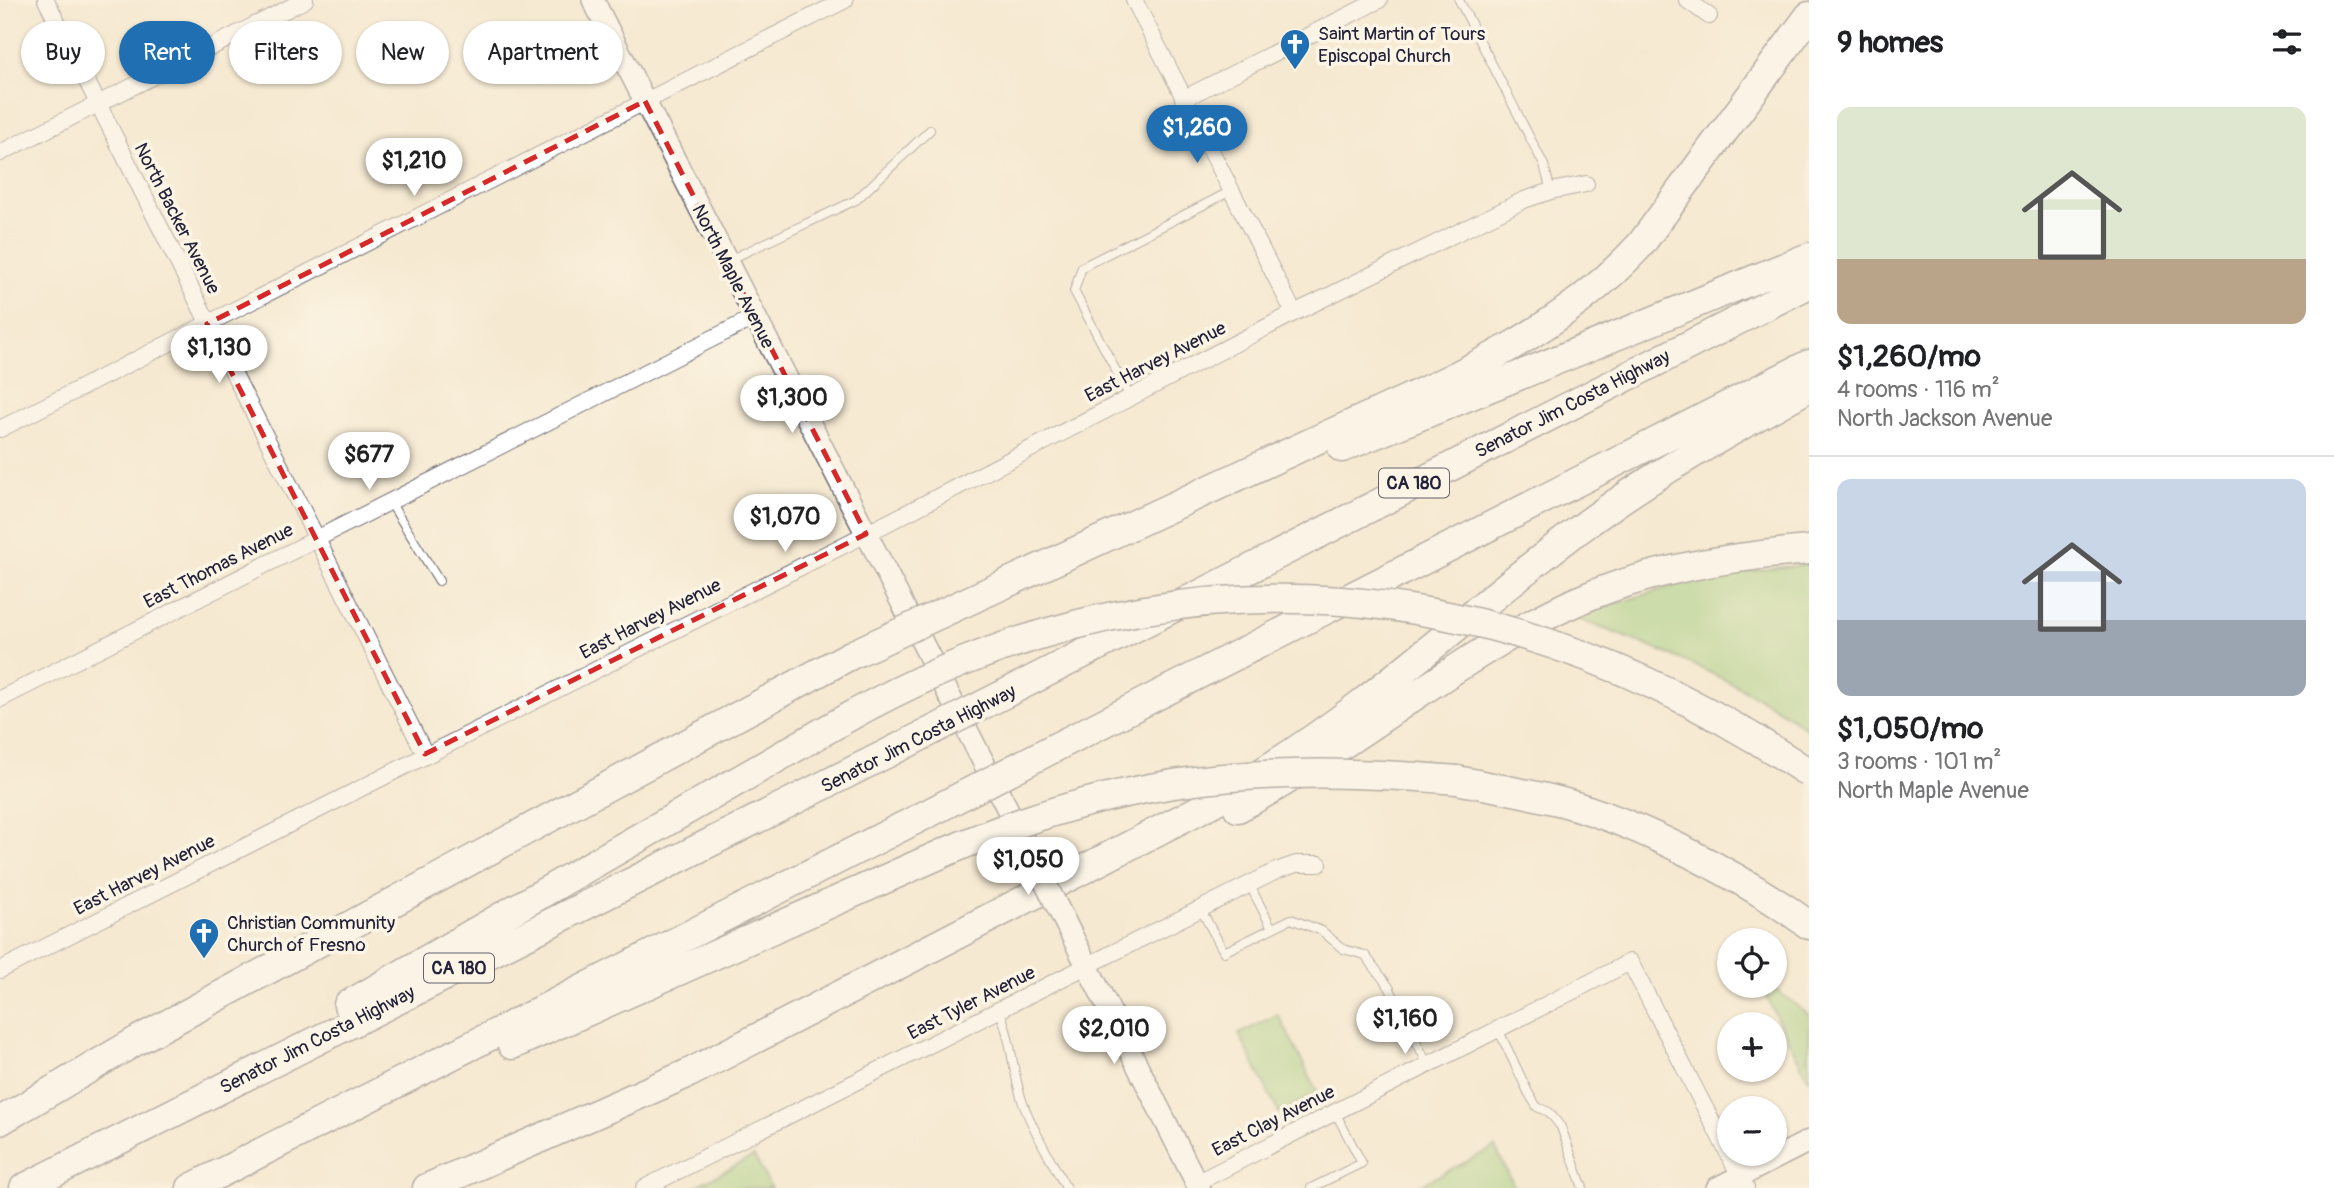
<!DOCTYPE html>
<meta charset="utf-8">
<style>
:root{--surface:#fff;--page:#f2f2f2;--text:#202124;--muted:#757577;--line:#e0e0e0;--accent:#1f6fb2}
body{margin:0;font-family:Pangolin,sans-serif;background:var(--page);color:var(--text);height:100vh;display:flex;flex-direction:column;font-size:26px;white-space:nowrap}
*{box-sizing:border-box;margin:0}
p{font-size:23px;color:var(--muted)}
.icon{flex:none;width:38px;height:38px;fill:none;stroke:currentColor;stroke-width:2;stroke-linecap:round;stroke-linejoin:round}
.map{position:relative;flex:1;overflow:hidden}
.panel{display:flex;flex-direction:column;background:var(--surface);width:525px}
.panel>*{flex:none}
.top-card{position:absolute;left:21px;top:21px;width:665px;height:63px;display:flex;gap:14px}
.fabs{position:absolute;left:1717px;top:928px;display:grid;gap:14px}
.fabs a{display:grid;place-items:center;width:70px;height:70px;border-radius:50%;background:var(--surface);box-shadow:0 2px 5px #0004;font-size:35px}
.price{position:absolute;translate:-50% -60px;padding:0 16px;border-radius:24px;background:#fff;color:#222;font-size:23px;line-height:46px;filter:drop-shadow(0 2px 4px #0008)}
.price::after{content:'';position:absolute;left:50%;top:42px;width:21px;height:16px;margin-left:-10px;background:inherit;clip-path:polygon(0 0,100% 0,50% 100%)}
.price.selected{background:var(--accent);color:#fff}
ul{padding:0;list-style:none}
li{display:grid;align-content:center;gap:14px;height:371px;padding:0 28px}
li+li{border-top:2px solid var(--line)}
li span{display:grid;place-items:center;height:217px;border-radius:14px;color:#555}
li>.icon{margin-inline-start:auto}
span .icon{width:126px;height:126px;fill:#fffc;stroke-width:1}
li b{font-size:30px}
h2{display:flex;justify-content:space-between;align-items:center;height:84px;padding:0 28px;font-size:30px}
.pill{padding:0 24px;border-radius:32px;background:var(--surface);box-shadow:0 2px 5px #0004;font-size:24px;line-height:63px}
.pill.selected{background:var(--accent);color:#fff}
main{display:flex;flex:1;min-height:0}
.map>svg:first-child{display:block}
.green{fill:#9ccc7c;stroke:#5f775c;stroke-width:2}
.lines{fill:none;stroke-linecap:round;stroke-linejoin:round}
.lane-casing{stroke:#6c6870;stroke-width:10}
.street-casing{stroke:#6c6870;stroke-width:18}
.secondary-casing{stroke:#6c6870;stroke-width:24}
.highway-casing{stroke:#6c6870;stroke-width:31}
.lane{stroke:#fff;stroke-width:8}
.street{stroke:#fff;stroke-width:16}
.secondary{stroke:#fff;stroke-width:21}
.highway{stroke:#fff;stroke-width:28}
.secondary-bridge-casing{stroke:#6c6870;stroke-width:24;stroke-linecap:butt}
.highway-bridge-casing{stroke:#6c6870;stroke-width:31;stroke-linecap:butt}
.secondary-bridge{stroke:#fff;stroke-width:21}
.highway-bridge{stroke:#fff;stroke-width:28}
.marked{fill:none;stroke:#d62828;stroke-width:5;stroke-dasharray:14 9;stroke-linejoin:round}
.labels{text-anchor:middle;stroke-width:7;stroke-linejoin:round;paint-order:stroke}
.shield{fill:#fcf5e5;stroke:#63616e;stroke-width:2}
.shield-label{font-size:18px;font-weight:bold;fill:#22223b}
.poi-label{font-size:19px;fill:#22223b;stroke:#fcf5e5;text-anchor:start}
.street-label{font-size:19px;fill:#22223b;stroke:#fcf5e5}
</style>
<main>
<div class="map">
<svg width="1809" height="1188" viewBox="0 0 1809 1188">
<rect width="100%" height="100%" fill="#fcf5e5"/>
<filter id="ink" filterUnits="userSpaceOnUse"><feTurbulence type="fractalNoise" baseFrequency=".0143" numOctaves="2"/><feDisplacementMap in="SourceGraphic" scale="14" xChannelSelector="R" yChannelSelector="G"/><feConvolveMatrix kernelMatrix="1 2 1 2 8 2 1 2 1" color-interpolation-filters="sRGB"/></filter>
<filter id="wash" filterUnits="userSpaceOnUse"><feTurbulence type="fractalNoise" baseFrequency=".00686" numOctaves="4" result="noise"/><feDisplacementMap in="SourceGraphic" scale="28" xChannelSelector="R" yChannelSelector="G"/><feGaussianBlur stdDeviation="1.57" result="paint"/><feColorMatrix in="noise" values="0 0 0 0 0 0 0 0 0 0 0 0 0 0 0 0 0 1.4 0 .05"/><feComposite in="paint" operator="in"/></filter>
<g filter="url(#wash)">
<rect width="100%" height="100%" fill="#f5e9d1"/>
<path class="green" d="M 1809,564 L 1809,730 C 1737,678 1654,647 1572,617 L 1702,577 Z
M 1760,985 L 1770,985 L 1809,1015 L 1809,1080 Z
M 1278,1014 L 1318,1093 L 1279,1113 L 1239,1034 Z
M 1495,1147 L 1515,1188 L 1416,1188 L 1416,1187 Z
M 754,1156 L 771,1188 L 692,1188 Z"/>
</g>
<g filter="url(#ink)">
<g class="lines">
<g class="lane-casing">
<path id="lane" d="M 1459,0 L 1544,165 L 1551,191
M 727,261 L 856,200 L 930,130
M 1130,397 L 1074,291 L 1082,267 L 1231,191
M 390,502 L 439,581
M 1249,884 L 1272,928
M 1200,908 L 1224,952 L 1291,919 L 1322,931 L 1343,949 L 1365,955 L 1389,987 L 1428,1065
M 1000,1012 C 1013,1042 1012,1075 1024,1106 C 1035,1134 1052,1161 1066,1188
M 1498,1029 L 1529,1094 L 1537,1107 L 1549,1112 L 1561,1127 L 1583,1188
M 1311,1188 L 1362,1163 L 1335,1112"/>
</g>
<g class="street-casing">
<path id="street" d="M 46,0 L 425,754
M 1134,0 L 1294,313
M 1687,0 L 1709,16
M 1183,99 L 1379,0
M 0,153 L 305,0
M 0,429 L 845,0
M 0,699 L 755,317
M 0,970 L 866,534 L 1294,313 L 1524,200 L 1551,191 L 1586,184
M 1196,1183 L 1630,962 L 1746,1188
M 644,1188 L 1276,871 L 1296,864 L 1319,864"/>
</g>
<g class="secondary-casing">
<path id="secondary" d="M 593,0 L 1029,851
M 1066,924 L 1199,1188
M 1717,1188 L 1809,1141"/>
</g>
<g class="highway-casing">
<path id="highway" d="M 1342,448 L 1809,257
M 979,596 C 1090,545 1201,493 1312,442 C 1431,387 1551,343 1641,244 L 1809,16
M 1020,686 L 1809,284
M 1052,749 L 1809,364
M 1457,780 C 1492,787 1527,793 1562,802 C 1640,823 1743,877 1809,925
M 1238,808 C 1357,745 1459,653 1582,599 C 1654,568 1732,557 1809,550
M 348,1005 L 852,715
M 512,1045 L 948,851
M 0,1121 L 138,1040 L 849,656
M 24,1188 L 894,750
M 191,1188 L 929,813
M 427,1188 L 689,1073 L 1212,803 C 1263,773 1312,741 1358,706 C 1444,640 1524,567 1613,505 C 1676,461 1743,425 1809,387"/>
</g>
<use href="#lane" class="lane"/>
<use href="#street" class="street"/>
<use href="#secondary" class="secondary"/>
<use href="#highway" class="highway"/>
<g class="secondary-bridge-casing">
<path id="secondary-bridge" d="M 1029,851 L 1066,924"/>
</g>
<g class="highway-bridge-casing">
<path id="highway-bridge" d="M 849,656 L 979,596
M 852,715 C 1175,536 1506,570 1809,773
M 894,750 L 1020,686
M 929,813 L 1052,749
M 948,851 C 1122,775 1270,763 1457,780"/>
</g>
<use href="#secondary-bridge" class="secondary-bridge"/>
<use href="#highway-bridge" class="highway-bridge"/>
</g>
</g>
<path d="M0 0H1809V1188H0ZM 645,101 L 866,534 L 425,754 L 207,324 Z" fill="#f5e9d1" fill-opacity=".55" fill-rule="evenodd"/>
<path class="marked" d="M 645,101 L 866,534 L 425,754 L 207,324 Z"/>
<defs>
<g id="church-pin" transform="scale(1.575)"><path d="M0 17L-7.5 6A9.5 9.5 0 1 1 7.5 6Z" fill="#1f6fb2" stroke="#fcf5e5"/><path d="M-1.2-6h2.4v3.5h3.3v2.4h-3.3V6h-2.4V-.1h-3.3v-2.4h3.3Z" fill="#fff"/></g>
</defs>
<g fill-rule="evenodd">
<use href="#church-pin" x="1295" y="44"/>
<use href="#church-pin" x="204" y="933"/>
</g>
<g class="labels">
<g class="shield">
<rect x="1379" y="468.5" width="70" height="29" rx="5"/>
<rect x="424" y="953.5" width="70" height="29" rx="5"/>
</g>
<g class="shield-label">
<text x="1414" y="489">CA 180</text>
<text x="459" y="974">CA 180</text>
</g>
<g class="poi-label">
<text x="1318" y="40">Saint Martin of Tours<tspan x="1318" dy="22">Episcopal Church</tspan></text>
<text x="227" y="929">Christian Community<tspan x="227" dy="22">Church of Fresno</tspan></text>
</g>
<g class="street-label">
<text transform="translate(178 218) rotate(63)" y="7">North Backer Avenue</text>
<text transform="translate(734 276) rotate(63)" y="7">North Maple Avenue</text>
<text transform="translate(1155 361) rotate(-27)" y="7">East Harvey Avenue</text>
<text transform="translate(1572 403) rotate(-27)" y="7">Senator Jim Costa Highway</text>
<text transform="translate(218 565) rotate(-27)" y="7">East Thomas Avenue</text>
<text transform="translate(650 618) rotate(-27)" y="7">East Harvey Avenue</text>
<text transform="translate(918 738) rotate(-27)" y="7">Senator Jim Costa Highway</text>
<text transform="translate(144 874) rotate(-27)" y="7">East Harvey Avenue</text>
<text transform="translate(971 1002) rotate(-27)" y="7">East Tyler Avenue</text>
<text transform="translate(317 1039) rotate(-27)" y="7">Senator Jim Costa Highway</text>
<text transform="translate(1273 1120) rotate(-27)" y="7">East Clay Avenue</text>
</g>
</g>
</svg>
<div class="fabs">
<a><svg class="icon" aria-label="locate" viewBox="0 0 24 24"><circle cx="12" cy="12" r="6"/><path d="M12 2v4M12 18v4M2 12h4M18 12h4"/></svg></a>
<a>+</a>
<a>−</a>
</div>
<b class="price selected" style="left:1197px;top:165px">$1,260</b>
<b class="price" style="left:414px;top:198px">$1,210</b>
<b class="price" style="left:219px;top:385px">$1,130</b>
<b class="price" style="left:792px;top:435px">$1,300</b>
<b class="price" style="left:369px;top:492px">$677</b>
<b class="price" style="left:785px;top:554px">$1,070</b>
<b class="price" style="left:1028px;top:897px">$1,050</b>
<b class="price" style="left:1405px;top:1056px">$1,160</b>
<b class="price" style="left:1114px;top:1066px">$2,010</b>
<div class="top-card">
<a class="pill">Buy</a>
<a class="pill selected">Rent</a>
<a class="pill">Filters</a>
<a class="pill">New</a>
<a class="pill">Apartment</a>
</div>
</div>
<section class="panel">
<h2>9 homes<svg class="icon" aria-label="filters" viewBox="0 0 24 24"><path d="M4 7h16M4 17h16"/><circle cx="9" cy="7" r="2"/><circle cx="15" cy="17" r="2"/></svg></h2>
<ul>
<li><span style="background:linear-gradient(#dfe7d0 70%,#b9a48a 0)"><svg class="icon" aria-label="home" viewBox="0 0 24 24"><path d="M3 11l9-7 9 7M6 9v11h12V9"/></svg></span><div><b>$1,260/mo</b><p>4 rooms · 116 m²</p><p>North Jackson Avenue</p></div></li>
<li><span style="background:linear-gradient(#c9d6e8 65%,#9aa5b1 0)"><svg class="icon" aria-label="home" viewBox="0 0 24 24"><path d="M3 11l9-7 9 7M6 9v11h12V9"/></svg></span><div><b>$1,050/mo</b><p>3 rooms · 101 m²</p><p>North Maple Avenue</p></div></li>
</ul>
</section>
</main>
